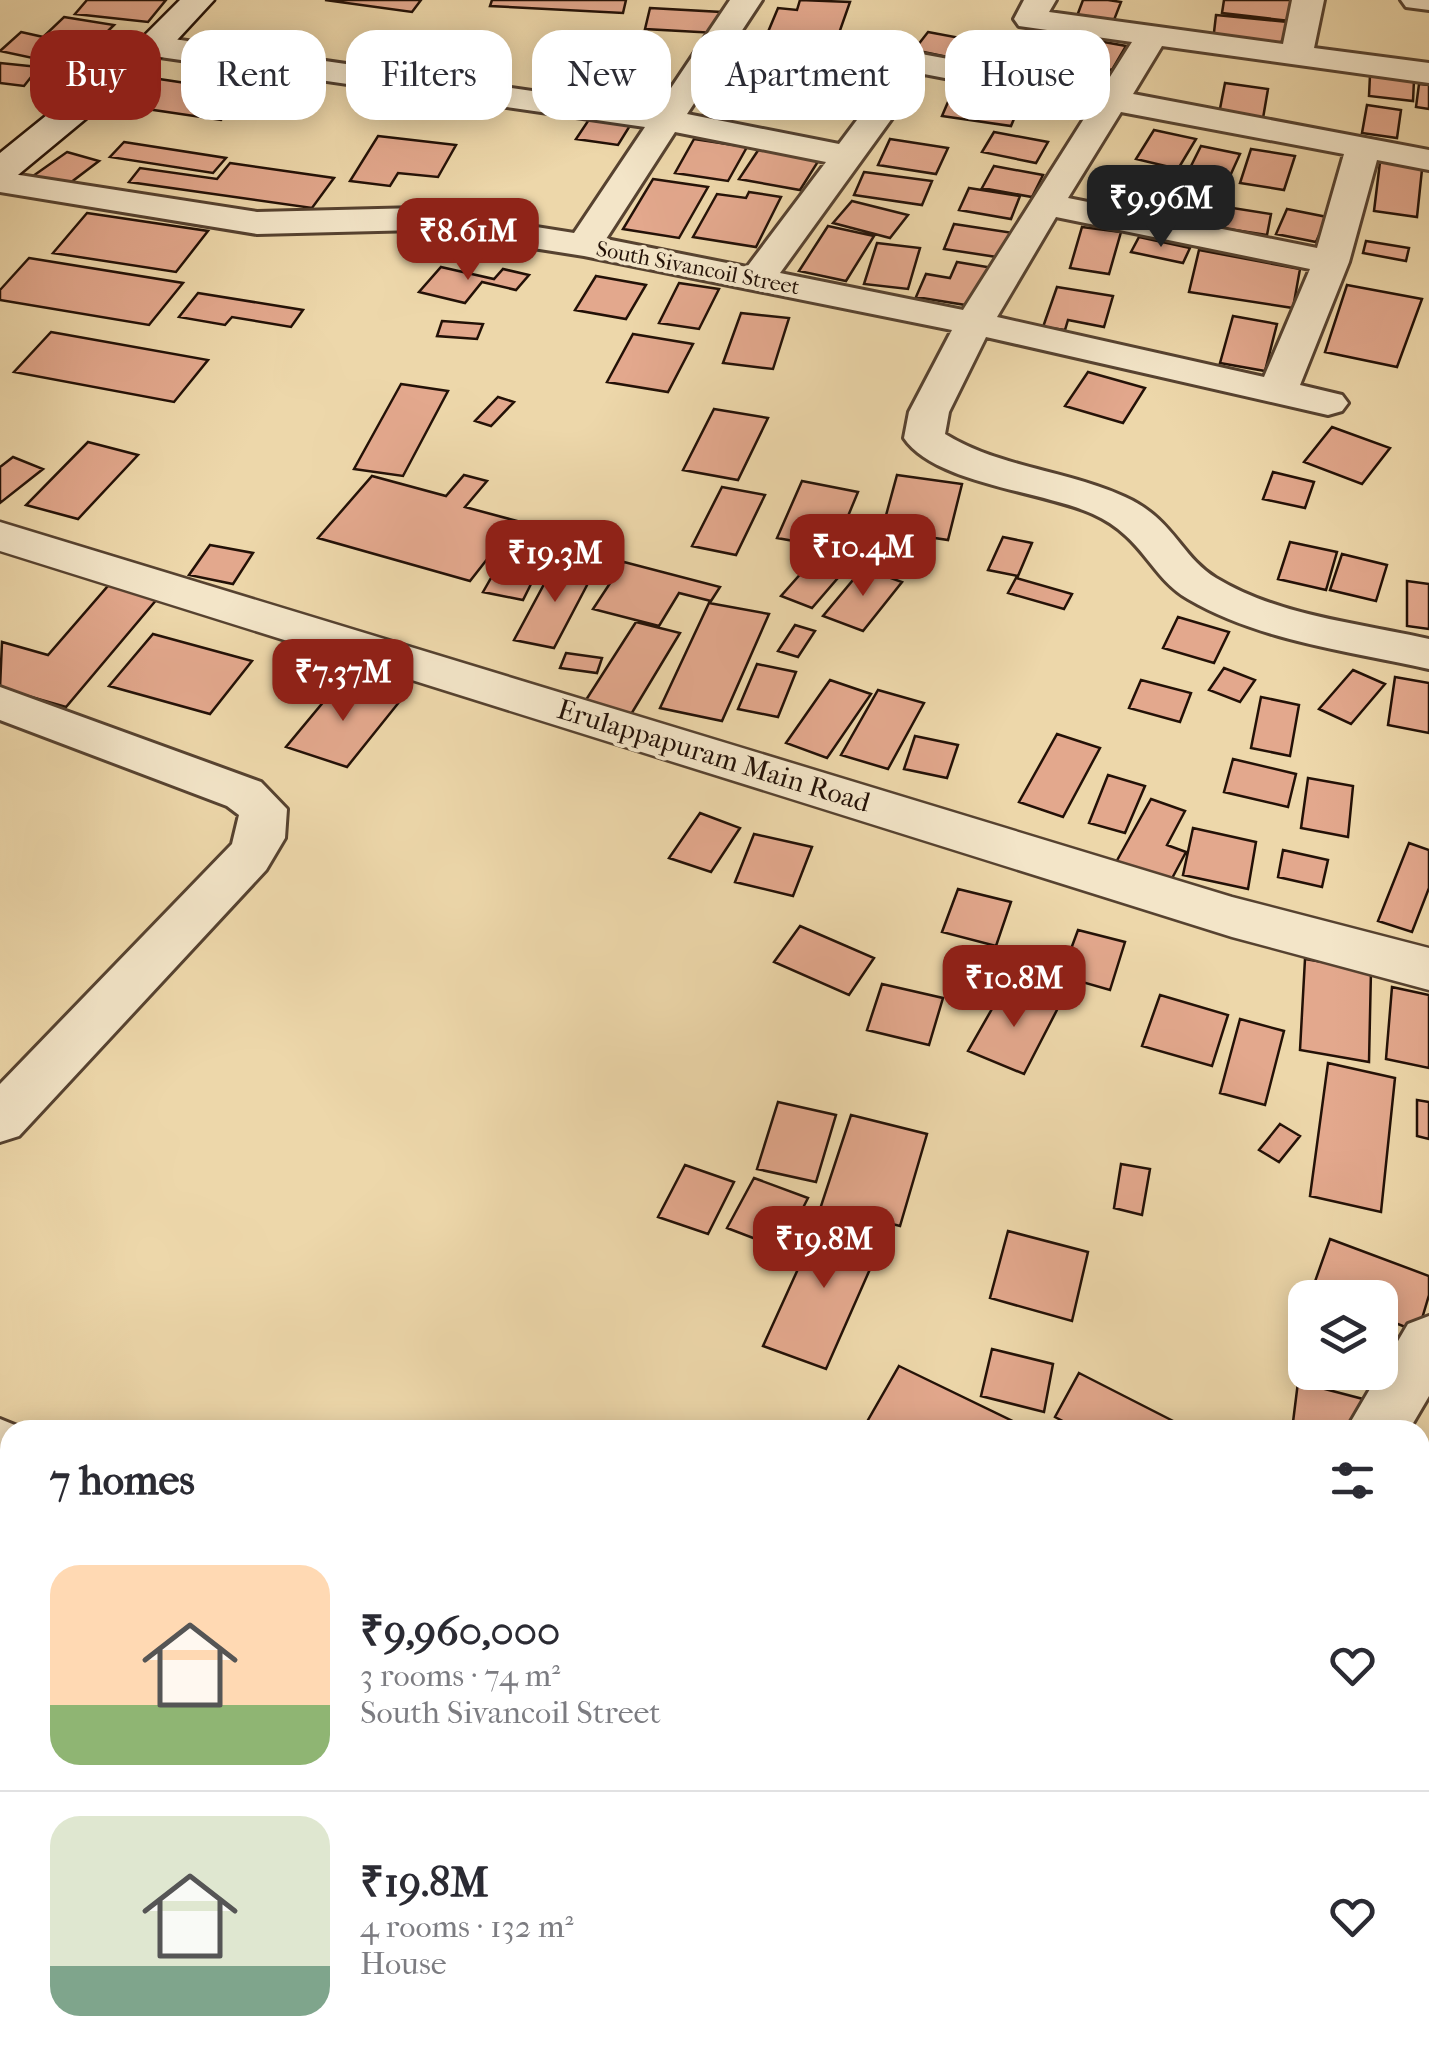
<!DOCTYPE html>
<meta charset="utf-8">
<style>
:root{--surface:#fff;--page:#f2f2f3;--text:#2b2b33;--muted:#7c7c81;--line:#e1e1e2;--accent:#8f2418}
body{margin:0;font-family:"IM FELL French Canon",serif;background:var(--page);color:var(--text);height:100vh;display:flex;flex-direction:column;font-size:38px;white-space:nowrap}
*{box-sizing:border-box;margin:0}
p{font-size:32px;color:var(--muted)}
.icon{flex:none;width:55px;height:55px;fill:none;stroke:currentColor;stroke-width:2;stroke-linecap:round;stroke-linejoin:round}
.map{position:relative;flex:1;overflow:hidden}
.sheet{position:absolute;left:0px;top:1420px;width:1430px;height:640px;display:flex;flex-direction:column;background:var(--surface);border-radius:30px 30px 0 0;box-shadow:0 5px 25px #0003}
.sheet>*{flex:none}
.hud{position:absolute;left:30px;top:30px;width:1370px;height:90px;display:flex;gap:20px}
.buttons{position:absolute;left:1288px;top:1280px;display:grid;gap:20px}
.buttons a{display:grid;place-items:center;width:110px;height:110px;border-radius:20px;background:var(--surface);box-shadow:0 5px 25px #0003;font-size:50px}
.price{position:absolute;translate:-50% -85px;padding:0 22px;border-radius:20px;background:var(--accent);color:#fff;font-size:32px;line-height:65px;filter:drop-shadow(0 2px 5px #0008)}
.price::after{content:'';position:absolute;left:50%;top:60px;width:30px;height:22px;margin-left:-15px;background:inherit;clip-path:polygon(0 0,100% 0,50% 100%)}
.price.on{background:#222;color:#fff}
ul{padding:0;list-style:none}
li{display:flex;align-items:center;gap:30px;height:250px;padding:0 50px}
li+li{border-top:2px solid var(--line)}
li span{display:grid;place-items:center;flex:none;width:280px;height:200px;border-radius:30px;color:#555}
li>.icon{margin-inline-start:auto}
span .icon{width:120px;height:120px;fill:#fffc;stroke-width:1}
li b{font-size:42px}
h2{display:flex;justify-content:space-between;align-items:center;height:120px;padding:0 50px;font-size:42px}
.chip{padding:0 35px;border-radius:30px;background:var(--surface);box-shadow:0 5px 25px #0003;font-size:35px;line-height:90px}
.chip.on{background:var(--accent);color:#fff}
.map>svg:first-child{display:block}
.building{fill:#e3a88d;stroke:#231107;stroke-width:2.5}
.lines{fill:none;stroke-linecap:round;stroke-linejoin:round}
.minor-casing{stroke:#564230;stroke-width:6}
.tertiary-casing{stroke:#564230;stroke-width:5}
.secondary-casing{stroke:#231107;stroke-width:5}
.minor{fill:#f3e5c8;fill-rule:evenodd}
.tertiary{fill:#f3e5c8;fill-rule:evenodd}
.secondary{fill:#f3e5c8;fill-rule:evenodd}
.labels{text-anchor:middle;stroke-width:8;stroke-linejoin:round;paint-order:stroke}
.far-street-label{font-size:22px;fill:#231107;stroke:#f3e5c8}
.street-label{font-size:28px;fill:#231107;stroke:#f3e5c8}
</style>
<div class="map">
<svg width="1429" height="2060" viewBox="0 0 1429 2060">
<rect width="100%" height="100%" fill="#edd7aa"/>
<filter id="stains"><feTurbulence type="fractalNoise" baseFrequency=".002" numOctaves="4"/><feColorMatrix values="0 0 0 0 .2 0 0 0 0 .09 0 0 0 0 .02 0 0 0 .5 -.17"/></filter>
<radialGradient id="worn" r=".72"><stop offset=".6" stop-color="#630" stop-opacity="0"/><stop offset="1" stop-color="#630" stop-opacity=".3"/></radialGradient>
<path class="building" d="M 87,0 L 166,0 L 148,22 L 75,14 Z
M 325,0 L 421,0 L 412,12 Z
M 492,0 L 626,0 L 623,13 L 490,6 Z
M 800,0 L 850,2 L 837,39 L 768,32 L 778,8 L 797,10 Z
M 1083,0 L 1108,0 L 1121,2 L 1114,20 L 1077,16 Z
M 1224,0 L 1293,0 L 1290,21 L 1222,13 Z
M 650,8 L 721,12 L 716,33 L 645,29 Z
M 1216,15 L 1288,22 L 1286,48 L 1213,41 Z
M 64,17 L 114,25 L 95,44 L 43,37 Z
M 21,32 L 79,45 L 56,63 L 0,51 Z
M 928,32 L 971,40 L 957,59 L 914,50 Z
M 1054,33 L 1126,46 L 1112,70 L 1039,56 Z
M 833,54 L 900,70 L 859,114 L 791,97 Z
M 0,63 L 39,67 L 24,86 L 0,83 Z
M 1044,63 L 1105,72 L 1100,86 L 1038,78 Z
M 1370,75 L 1414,80 L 1413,101 L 1369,96 Z
M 146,77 L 245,92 L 221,120 L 120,105 Z
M 1225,83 L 1268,89 L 1262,124 L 1218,119 Z
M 1419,84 L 1429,85 L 1429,109 L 1416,107 Z
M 954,88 L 1043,101 L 1036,117 L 1016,114 L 1011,126 L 942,116 Z
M 1367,105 L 1401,110 L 1397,138 L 1362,133 Z
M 590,118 L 631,124 L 618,145 L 576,139 Z
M 1154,130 L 1196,139 L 1178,169 L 1136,159 Z
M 994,132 L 1048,142 L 1036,163 L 982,152 Z
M 378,136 L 456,145 L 438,177 L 398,173 L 390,186 L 350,181 Z
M 694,139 L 747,147 L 728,181 L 675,173 Z
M 890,139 L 948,148 L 936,174 L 878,165 Z
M 124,142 L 226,158 L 213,173 L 110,157 Z
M 1201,146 L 1240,154 L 1230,176 L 1190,168 Z
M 759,149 L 819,160 L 800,190 L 739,179 Z
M 1251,149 L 1295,156 L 1284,190 L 1240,183 Z
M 67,152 L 99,161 L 66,186 L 33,176 Z
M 1381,154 L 1423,160 L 1417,217 L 1374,211 Z
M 230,163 L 334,178 L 312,208 L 129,182 L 140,168 L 217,179 Z
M 994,166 L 1043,175 L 1032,197 L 982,188 Z
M 1130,171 L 1166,181 L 1139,215 L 1103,205 Z
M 864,172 L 932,181 L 922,205 L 854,195 Z
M 653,179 L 708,187 L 679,238 L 623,229 Z
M 969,188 L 1020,196 L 1011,219 L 959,210 Z
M 749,192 L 781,197 L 756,247 L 693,237 L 717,194 L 746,198 Z
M 852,201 L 908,215 L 890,238 L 833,223 Z
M 1220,206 L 1271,214 L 1267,235 L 1215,227 Z
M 1287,209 L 1327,217 L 1316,242 L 1276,234 Z
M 87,213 L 208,231 L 176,272 L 53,253 Z
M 954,224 L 1019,234 L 1010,259 L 944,249 Z
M 828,226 L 874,236 L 846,281 L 799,271 Z
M 1082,227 L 1121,232 L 1109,274 L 1070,268 Z
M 1139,237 L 1190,248 L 1183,263 L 1131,252 Z
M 1366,241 L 1409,248 L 1406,261 L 1363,253 Z
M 877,243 L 920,248 L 908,289 L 864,284 Z
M 1199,250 L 1300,269 L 1293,308 L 1189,292 Z
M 29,258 L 183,283 L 149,325 L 0,300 L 0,290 Z
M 957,262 L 993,268 L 978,307 L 916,297 L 926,274 L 950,278 Z
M 441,267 L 494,279 L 503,269 L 529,275 L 516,290 L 482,282 L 465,303 L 419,292 Z
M 596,276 L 646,285 L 626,319 L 575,310 Z
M 679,283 L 719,289 L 699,329 L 659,323 Z
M 1347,285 L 1422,299 L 1397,367 L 1325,352 Z
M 1057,287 L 1113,296 L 1104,327 L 1068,320 L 1065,330 L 1043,327 Z
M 198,293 L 303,310 L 291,327 L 232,317 L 225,325 L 179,317 Z
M 741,313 L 789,318 L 773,369 L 723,363 Z
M 1233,316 L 1277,324 L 1265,371 L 1220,363 Z
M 442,321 L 483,324 L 477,339 L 437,336 Z
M 51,332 L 208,360 L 174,402 L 14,372 Z
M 633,334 L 693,344 L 668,392 L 607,382 Z
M 1088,372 L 1145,388 L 1123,423 L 1065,406 Z
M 401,384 L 448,391 L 403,476 L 354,469 Z
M 498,397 L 514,402 L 491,426 L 475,421 Z
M 714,409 L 768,418 L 738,480 L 683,470 Z
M 1332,427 L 1390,448 L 1362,484 L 1304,462 Z
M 88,442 L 138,455 L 78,519 L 26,505 Z
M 13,457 L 43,469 L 0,503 L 0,467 Z
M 1273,472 L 1314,482 L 1305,508 L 1263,499 Z
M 464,475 L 487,481 L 465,507 L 517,521 L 470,581 L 318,538 L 372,476 L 446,496 Z
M 897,475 L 962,484 L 948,540 L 882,530 Z
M 802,481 L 858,492 L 841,533 L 818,528 L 811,544 L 777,538 Z
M 722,487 L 765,495 L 736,555 L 692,546 Z
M 1003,537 L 1032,543 L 1018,576 L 988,570 Z
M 1290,542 L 1337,552 L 1326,590 L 1278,579 Z
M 210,545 L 253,553 L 233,584 L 189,575 Z
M 885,546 L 921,554 L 912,575 L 875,567 Z
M 1342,554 L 1387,565 L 1376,601 L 1330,590 Z
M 812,561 L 843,572 L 812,608 L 781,596 Z
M 556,562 L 595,570 L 554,648 L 514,640 Z
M 624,562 L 720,587 L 711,601 L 679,593 L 659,626 L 593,609 Z
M 499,564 L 537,572 L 523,600 L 483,592 Z
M 863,568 L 902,582 L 863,631 L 823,616 Z
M 1016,578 L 1072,594 L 1064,609 L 1008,593 Z
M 114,579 L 163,592 L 66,707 L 0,688 L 2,642 L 48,655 Z
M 1407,581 L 1429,584 L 1429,629 L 1407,626 Z
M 709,603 L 769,614 L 722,721 L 660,708 Z
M 1178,617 L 1229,632 L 1214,663 L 1163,648 Z
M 636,622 L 680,633 L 630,716 L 584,703 Z
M 795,625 L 815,631 L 798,657 L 778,651 Z
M 153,634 L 252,661 L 210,714 L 109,686 Z
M 566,653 L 602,658 L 597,673 L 560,668 Z
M 757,664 L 796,672 L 778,717 L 738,709 Z
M 1224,668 L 1255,680 L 1240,702 L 1209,690 Z
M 1353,670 L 1385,684 L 1351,724 L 1319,709 Z
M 1395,677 L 1429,683 L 1429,733 L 1388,725 Z
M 830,680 L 871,694 L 827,758 L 786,743 Z
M 1141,680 L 1191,693 L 1180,722 L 1129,708 Z
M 340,682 L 400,701 L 347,767 L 286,747 Z
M 878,690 L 924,703 L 888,769 L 841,755 Z
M 1261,697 L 1299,705 L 1290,756 L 1251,748 Z
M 1057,734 L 1100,748 L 1063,817 L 1019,802 Z
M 915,736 L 958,745 L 947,778 L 904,769 Z
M 1233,759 L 1296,774 L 1288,807 L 1224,792 Z
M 1108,775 L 1145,786 L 1125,833 L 1089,823 Z
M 1308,778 L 1353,786 L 1348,837 L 1301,828 Z
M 1151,799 L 1185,811 L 1167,845 L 1186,852 L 1169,884 L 1115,864 Z
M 700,813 L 740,828 L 711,872 L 669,858 Z
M 1193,828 L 1256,842 L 1248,889 L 1183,875 Z
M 754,834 L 812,847 L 793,896 L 735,882 Z
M 1409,843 L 1429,850 L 1429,888 L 1412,932 L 1378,921 Z
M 1283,850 L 1328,860 L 1322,887 L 1278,877 Z
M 958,889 L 1011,902 L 996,946 L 942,932 Z
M 800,926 L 874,958 L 849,995 L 774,962 Z
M 1078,930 L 1125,942 L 1110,990 L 1061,976 Z
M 1305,959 L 1371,970 L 1369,1062 L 1300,1050 Z
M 882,984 L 943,998 L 929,1045 L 867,1030 Z
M 1005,986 L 1059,1006 L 1024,1074 L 968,1051 Z
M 1392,987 L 1429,995 L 1429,1068 L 1386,1059 Z
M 1160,995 L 1228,1015 L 1212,1066 L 1142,1046 Z
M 1240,1019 L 1284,1031 L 1265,1105 L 1220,1093 Z
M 1328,1063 L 1395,1078 L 1381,1212 L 1310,1196 Z
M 1417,1100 L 1429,1102 L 1429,1139 L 1417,1136 Z
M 778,1102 L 836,1115 L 816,1182 L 757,1169 Z
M 851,1115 L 927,1134 L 900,1226 L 821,1206 Z
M 1280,1124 L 1300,1136 L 1279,1162 L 1259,1150 Z
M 1121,1164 L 1150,1169 L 1142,1215 L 1114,1208 Z
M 685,1165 L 734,1182 L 708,1234 L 658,1217 Z
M 754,1178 L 808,1198 L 782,1249 L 727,1228 Z
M 823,1214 L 885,1235 L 826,1369 L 763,1346 Z
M 1008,1231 L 1088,1252 L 1072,1321 L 990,1298 Z
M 1330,1239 L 1429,1276 L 1429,1295 L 1418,1332 L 1380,1317 L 1380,1298 L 1330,1298 L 1312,1290 Z
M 992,1349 L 1053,1364 L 1044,1412 L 981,1396 Z
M 899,1366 L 1031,1430 L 864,1427 Z
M 1079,1373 L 1179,1424 L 1176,1430 L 1080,1430 L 1055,1417 Z
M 1298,1382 L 1363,1399 L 1359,1430 L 1292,1430 Z
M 142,2050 L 192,2050 L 188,2060 L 137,2060 Z
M 745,2050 L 959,2050 L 957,2060 L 742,2060 Z"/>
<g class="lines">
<g class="minor-casing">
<path id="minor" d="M 730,0 L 762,0 L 687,114 L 839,144 L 905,56 L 916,53 L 1103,88 L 1132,42 L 1019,26 L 1014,19 L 1024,0 L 1056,0 L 1049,12 L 1283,44 L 1292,0 L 1324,0 L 1314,48 L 1429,63 L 1429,83 L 1162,46 L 1133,94 L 1429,150 L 1429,170 L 1377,160 L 1349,262 L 1300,385 L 1342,395 L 1348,403 L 1342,411 L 1328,415 L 986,337 L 949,412 L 945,434 C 1000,468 1067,470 1125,497 C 1174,519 1180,556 1216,578 C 1279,616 1358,623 1429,639 L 1429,669 C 1349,651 1260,641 1188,599 C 1150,577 1144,537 1093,514 C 1043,491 935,484 904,438 L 909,412 L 952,330 L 584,256 L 418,230 L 257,234 L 0,192 L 0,172 L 257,212 L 418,208 L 574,233 L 645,127 L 153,56 L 137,46 L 153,36 L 657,109 ZM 924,74 L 1092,106 L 963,310 L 780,273 ZM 1121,112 L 1344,154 L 1317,248 L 1068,198 ZM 675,132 L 826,162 L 747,267 L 606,239 ZM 1056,217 L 1310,269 L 1264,377 L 997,317 Z
M 1401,0 L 1429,0 L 1429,10 L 1406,7 Z
M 0,687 L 261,782 L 287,809 L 285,838 L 266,870 L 19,1136 L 0,1142 L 0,1084 L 232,844 L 239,815 L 227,806 L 0,720 Z
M 1429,1316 L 1429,1396 L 1409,1430 L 1346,1430 L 1408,1324 Z
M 0,1419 L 27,1430 L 10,1430 L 10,1480 L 0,1476 Z
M 502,2050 L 577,2050 L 573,2060 L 498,2060 Z
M 1273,2050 L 1374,2050 L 1378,2060 L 1277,2060 Z"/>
</g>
<g class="tertiary-casing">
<path id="tertiary" d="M 0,522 L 1232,897 L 1429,948 L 1429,990 L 1232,937 L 0,551 Z"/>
</g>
<g class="secondary-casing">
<path id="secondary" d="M 180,0 L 214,0 L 165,53 L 13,179 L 0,182 L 0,153 L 141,39 Z"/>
</g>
<use href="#minor" class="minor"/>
<use href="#tertiary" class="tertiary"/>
<use href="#secondary" class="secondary"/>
</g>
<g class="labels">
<g class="far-street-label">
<text transform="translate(698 267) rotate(11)" y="8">South Sivancoil Street</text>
</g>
<g class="street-label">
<text transform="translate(714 755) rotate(17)" y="10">Erulappapuram Main Road</text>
</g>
</g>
<rect width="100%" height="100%" filter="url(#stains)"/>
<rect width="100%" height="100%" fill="url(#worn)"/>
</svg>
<div class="buttons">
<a><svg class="icon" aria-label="layers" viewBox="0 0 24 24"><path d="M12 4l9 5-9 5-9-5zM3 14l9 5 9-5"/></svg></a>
</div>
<b class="price on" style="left:1161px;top:250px">₹9.96M</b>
<b class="price" style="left:468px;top:283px">₹8.61M</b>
<b class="price" style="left:863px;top:599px">₹10.4M</b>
<b class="price" style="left:555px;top:605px">₹19.3M</b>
<b class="price" style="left:343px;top:724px">₹7.37M</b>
<b class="price" style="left:1014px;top:1030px">₹10.8M</b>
<b class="price" style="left:824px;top:1291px">₹19.8M</b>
<div class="hud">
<a class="chip on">Buy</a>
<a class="chip">Rent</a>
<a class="chip">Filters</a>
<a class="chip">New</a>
<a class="chip">Apartment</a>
<a class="chip">House</a>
</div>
<section class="sheet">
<h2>7 homes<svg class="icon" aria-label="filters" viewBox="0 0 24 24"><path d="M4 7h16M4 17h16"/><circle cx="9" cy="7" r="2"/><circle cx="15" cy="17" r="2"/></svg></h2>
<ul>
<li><span style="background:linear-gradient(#ffd9b3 70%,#8fb573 0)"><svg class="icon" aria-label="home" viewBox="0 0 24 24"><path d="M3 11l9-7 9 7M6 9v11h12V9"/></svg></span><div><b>₹9,960,000</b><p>3 rooms · 74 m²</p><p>South Sivancoil Street</p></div><svg class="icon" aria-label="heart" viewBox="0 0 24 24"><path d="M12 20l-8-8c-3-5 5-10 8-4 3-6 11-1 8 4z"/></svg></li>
<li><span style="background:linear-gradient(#dfe7d0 75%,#7fa58c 0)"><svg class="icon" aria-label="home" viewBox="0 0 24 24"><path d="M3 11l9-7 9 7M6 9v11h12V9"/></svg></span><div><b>₹19.8M</b><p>4 rooms · 132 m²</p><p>House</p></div><svg class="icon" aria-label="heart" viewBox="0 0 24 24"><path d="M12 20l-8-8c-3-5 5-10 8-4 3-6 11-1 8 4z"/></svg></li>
</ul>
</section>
</div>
